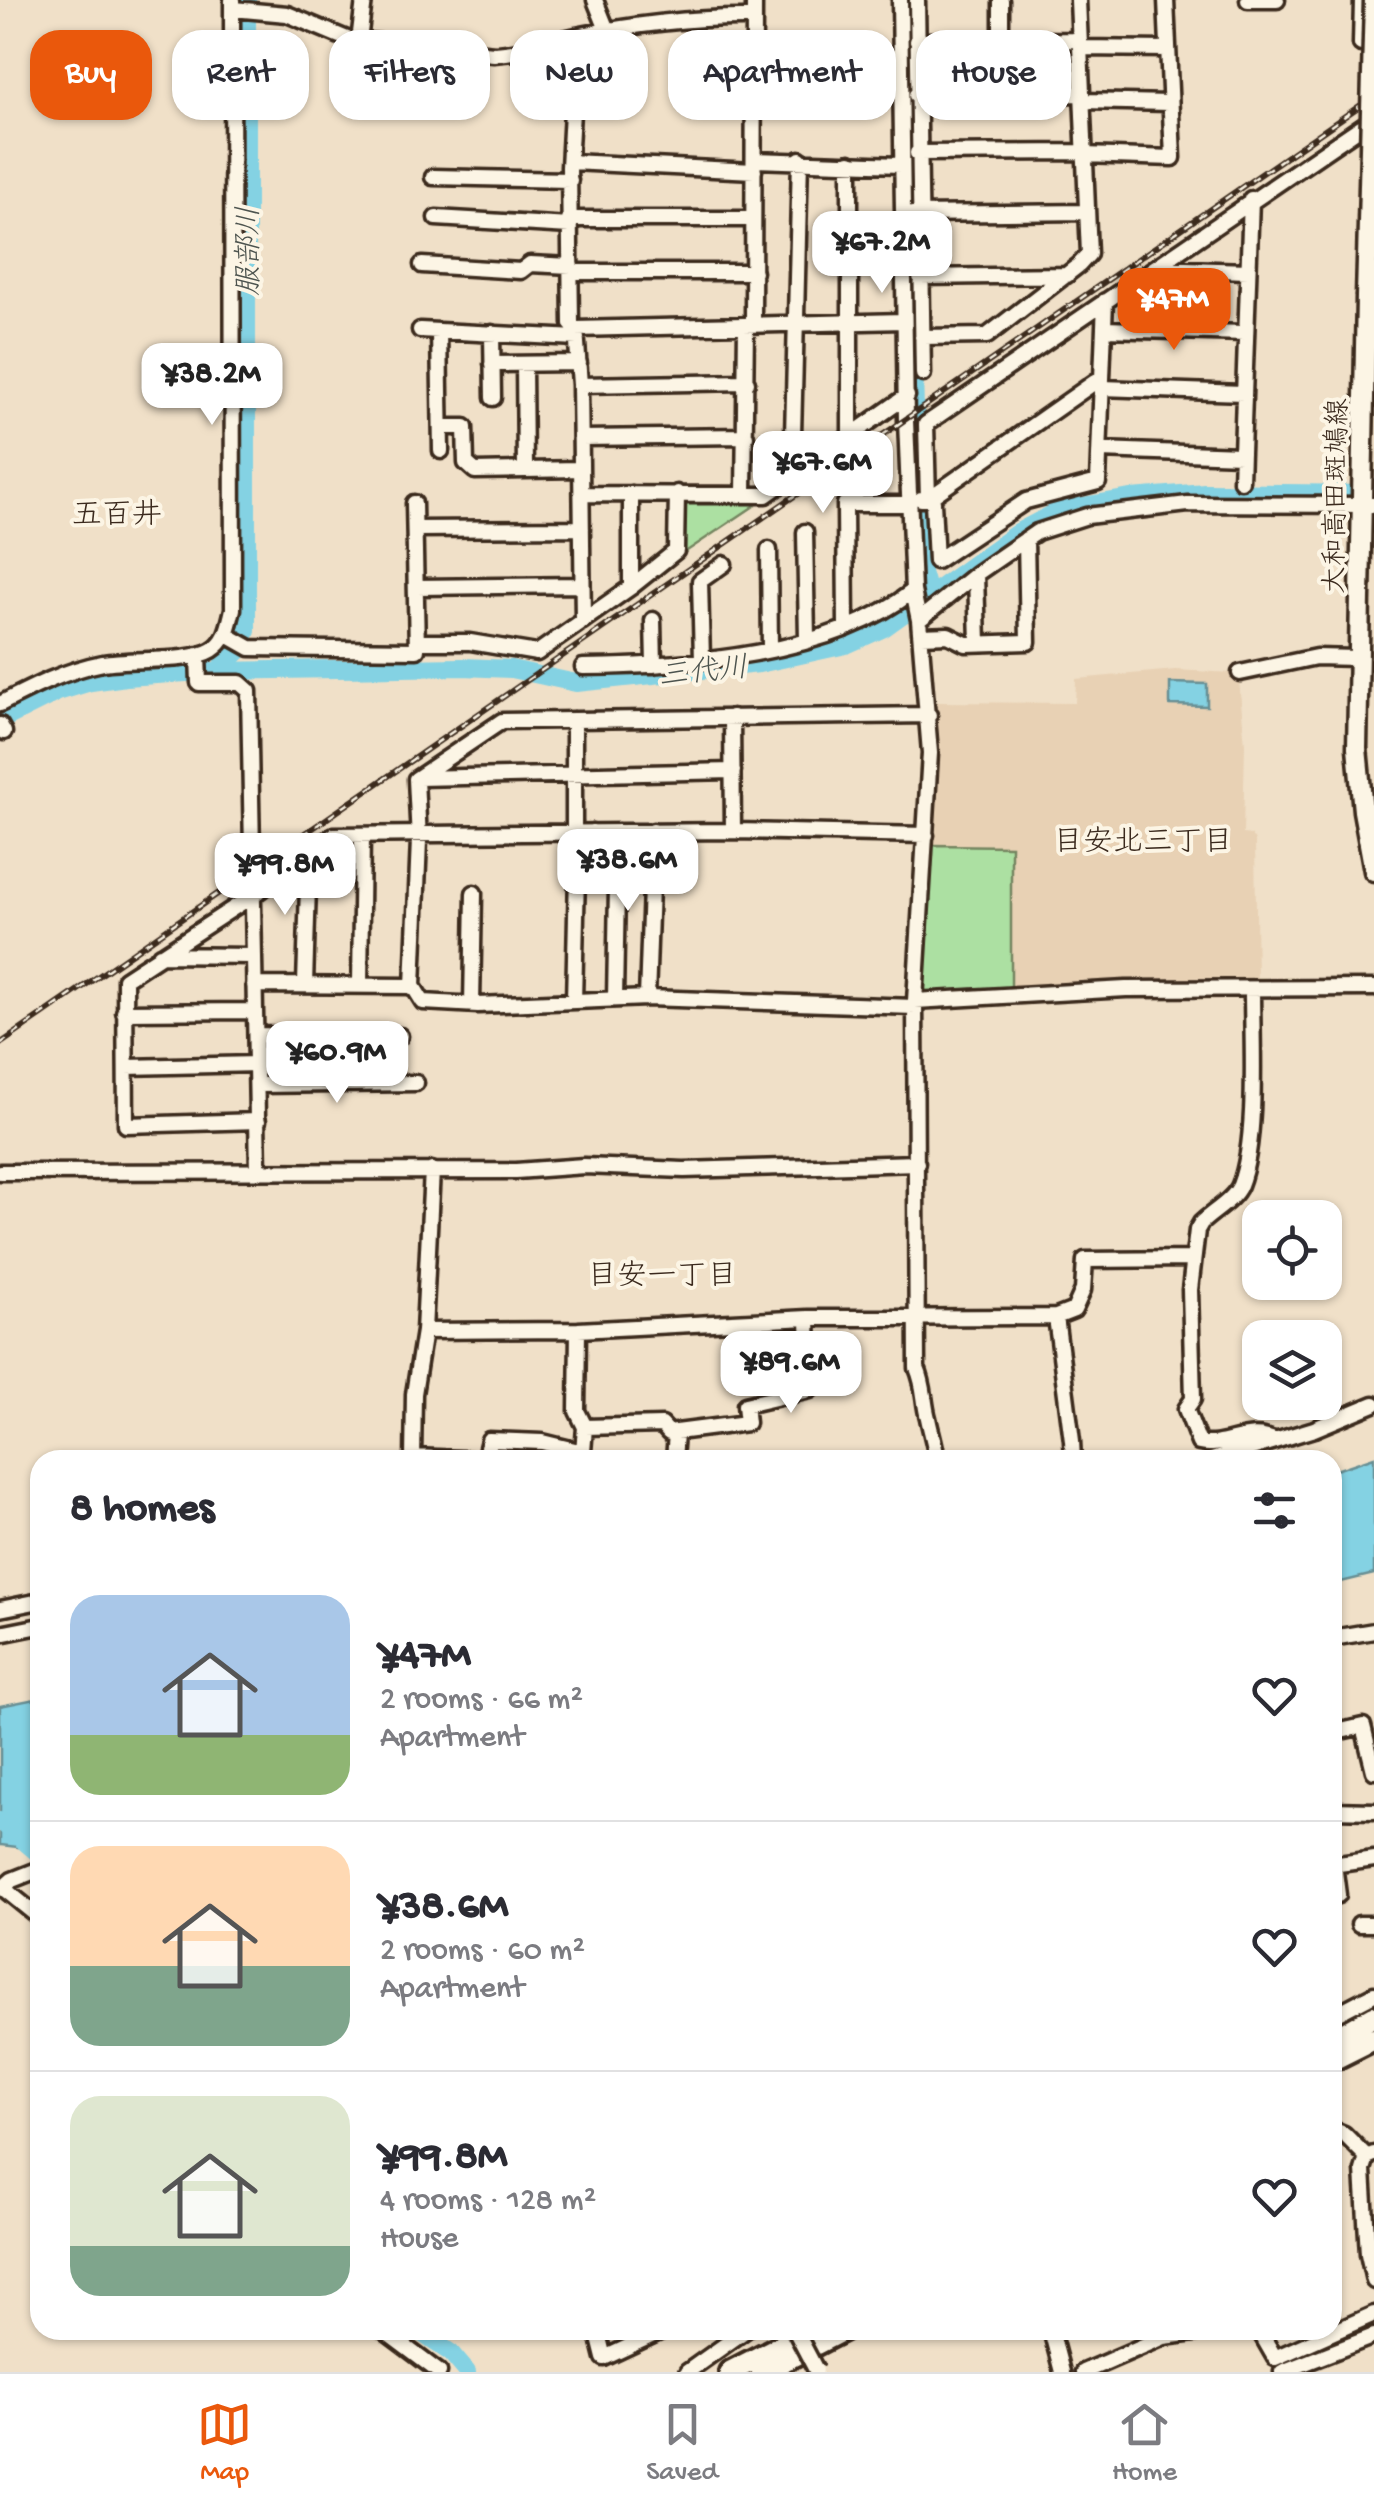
<!DOCTYPE html>
<meta charset="utf-8">
<style>
:root{--surface:#fff;--page:#f7f7f7;--text:#2b2b33;--muted:#7c7c81;--line:#e1e1e2;--accent:#ea580c}
body{margin:0;font-family:"Gochi Hand","Klee One",sans-serif;background:var(--page);color:var(--text);height:100vh;display:flex;flex-direction:column;font-size:38px;white-space:nowrap}
*{box-sizing:border-box;margin:0}
p{font-size:32px;color:var(--muted)}
.icon{flex:none;width:55px;height:55px;fill:none;stroke:currentColor;stroke-width:2;stroke-linecap:round;stroke-linejoin:round}
.map{position:relative;flex:1;overflow:hidden}
.panel{position:absolute;left:30px;top:1450px;width:1312px;height:890px;display:flex;flex-direction:column;background:var(--surface);border-radius:30px;box-shadow:0 2px 8px #0004}
.panel>*{flex:none}
.guide{position:absolute;left:30px;top:30px;width:1315px;height:90px;display:flex;gap:20px}
.fabs{position:absolute;left:1242px;top:1200px;display:grid;gap:20px}
.fabs a{display:grid;place-items:center;width:100px;height:100px;border-radius:20px;background:var(--surface);box-shadow:0 2px 8px #0004;font-size:50px}
.price{position:absolute;translate:-50% -85px;padding:0 22px;border-radius:20px;background:#fff;color:#222;font-size:32px;line-height:65px;filter:drop-shadow(0 2px 5px #0008)}
.price::after{content:'';position:absolute;left:50%;top:60px;width:30px;height:22px;margin-left:-15px;background:inherit;clip-path:polygon(0 0,100% 0,50% 100%)}
.price.active{background:var(--accent);color:#fff}
ul{padding:0;list-style:none}
li{display:flex;align-items:center;gap:30px;height:250px;padding:0 40px}
li+li{border-top:2px solid var(--line)}
li span{display:grid;place-items:center;flex:none;width:280px;height:200px;border-radius:30px;color:#555}
li>.icon{margin-inline-start:auto}
span .icon{width:120px;height:120px;fill:#fffc;stroke-width:1}
li b{font-size:42px}
h2{display:flex;justify-content:space-between;align-items:center;height:120px;padding:0 40px;font-size:42px}
.tag{padding:0 35px;border-radius:30px;background:var(--surface);box-shadow:0 2px 8px #0004;font-size:35px;line-height:90px}
.tag.active{background:var(--accent);color:#fff}
.tabs{display:flex;justify-content:space-around;align-items:center;height:140px;border-top:2px solid var(--line);background:var(--surface);font-size:28px;color:var(--muted)}
.tabs a{display:grid;justify-items:center;gap:5px}
.tabs .active{color:var(--accent)}
.map>svg:first-child{display:block}
.built{fill:#e8d1b4}
.green{fill:#ace0a2;stroke:#748560;stroke-width:2.5}
.water{fill:#84d2e3;stroke:#678f94;stroke-width:2.5}
.lines{fill:none;stroke-linecap:round;stroke-linejoin:round}
.river{stroke:#84d2e3;stroke-width:18}
.minor-casing{stroke:#3b2a1e;stroke-width:21}
.major-casing{stroke:#3b2a1e;stroke-width:25}
.highway-casing{stroke:#3b2a1e;stroke-width:28}
.minor{stroke:#fcf5e5;stroke-width:14}
.major{stroke:#fcf5e5;stroke-width:18}
.highway{stroke:#fcf5e5;stroke-width:20}
.rail-casing{stroke:#3b2a1e;stroke-width:6}
.rail{stroke:#fcf5e5;stroke-width:2.5;stroke-dasharray:8;stroke-linecap:butt}
.minor-bridge-casing{stroke:#3b2a1e;stroke-width:21;stroke-linecap:butt}
.major-bridge-casing{stroke:#3b2a1e;stroke-width:25;stroke-linecap:butt}
.minor-bridge{stroke:#fcf5e5;stroke-width:14}
.major-bridge{stroke:#fcf5e5;stroke-width:18}
.labels{text-anchor:middle;stroke-width:8;stroke-linejoin:round;paint-order:stroke}
.street-label{font-size:28px;fill:#3b2a1e;stroke:#fcf5e5}
.water-label{font-size:30px;font-style:italic;fill:#4d544f;stroke:#fcf5e5}
.neighbourhood-label{font-size:30px;fill:#3b2a1e;stroke:#fcf5e5}
</style>
<div class="map">
<svg width="1374" height="2372" viewBox="0 0 1374 2372">
<rect width="100%" height="100%" fill="#f0e0c8"/>
<filter id="ink" filterUnits="userSpaceOnUse"><feTurbulence type="fractalNoise" baseFrequency=".01" numOctaves="2"/><feDisplacementMap in="SourceGraphic" scale="20" xChannelSelector="R" yChannelSelector="G"/><feConvolveMatrix kernelMatrix="1 2 1 2 8 2 1 2 1" color-interpolation-filters="sRGB"/></filter>
<g filter="url(#ink)">
<path class="built" d="M 1175,670 L 1233,673 L 1239,680 L 1245,744 L 1243,834 L 1251,835 L 1255,841 L 1257,982 L 1011,991 L 1011,847 L 932,845 L 938,764 L 936,702 L 1075,703 L 1076,679 Z"/>
<path class="green" d="M 682,496 L 766,498 L 681,555 Z
M 932,845 L 1011,846 L 1011,991 L 928,994 L 923,987 Z"/>
<path class="water" d="M 1170,683 L 1207,684 L 1207,706 L 1170,705 Z
M 1374,1457 L 1374,1574 L 1333,1584 L 1333,1471 Z
M 40,1698 L 40,1846 L 34,1849 L 0,1845 L 0,1706 Z"/>
<g class="lines">
<path class="river" d="M 912,85 L 909,183 L 919,562 L 928,593
M 217,671 L 238,652 L 247,631 L 247,0
M 0,721 L 58,692 L 91,682 L 126,677 L 216,671 L 463,667 L 511,669 L 576,683 L 759,664 L 846,645 L 884,628 L 1018,532 L 1060,510 L 1132,498 L 1205,492 L 1374,494
M 0,1821 L 40,1855
M 417,2330 L 451,2353 L 467,2372"/>
<g class="minor-casing">
<path id="minor" d="M 595,0 L 607,30
M 900,0 L 906,421 L 913,591 L 919,620 L 930,753 L 915,1001 L 917,1368 C 925,1386 923,1400 928,1418 C 931,1433 935,1444 937,1460
M 917,0 L 923,374
M 1001,0 L 1001,40
M 1248,0 L 1277,0
M 233,9 L 287,14 L 347,39 L 494,54 C 522,53 549,42 576,36 C 636,24 692,17 753,18
M 576,36 L 569,167 L 571,324 L 576,329 L 580,385 L 583,621
M 359,41 L 364,0
M 917,41 L 1080,40
M 1361,44 L 1362,0
M 1080,48 L 1167,49
M 916,95 L 1082,94
M 1083,101 L 1169,103
M 917,153 L 1084,152
M 1084,155 L 1173,158 L 1166,0
M 755,160 L 900,165
M 571,162 L 754,171
M 850,162 L 850,436
M 433,177 L 570,180
M 912,214 L 1086,212
M 436,218 L 570,226
M 570,219 L 753,219
M 422,265 L 521,271 L 530,264 L 571,266
M 1154,268 L 1248,271
M 571,272 L 754,272
M 920,277 L 1067,275
M 1105,301 L 1098,482 L 1026,501 L 936,561 L 933,502 L 928,499 L 926,424 L 1374,118
M 753,324 L 754,0
M 576,329 L 904,321
M 1104,329 L 1245,333
M 420,330 L 577,338
M 439,331 L 441,451
M 492,333 L 493,398
M 922,337 L 987,336 L 1079,265 L 1089,254 L 1078,0
M 492,364 L 579,363
M 524,364 L 525,470
M 580,385 L 747,382
M 1102,388 L 1243,393
M 441,427 L 465,427 L 466,463 L 475,471 L 580,469
M 581,438 L 746,436
M 1100,450 L 1241,455
M 792,475 L 800,159
M 1241,481 L 1251,199
M 582,494 L 766,495 L 907,396
M 631,494 L 631,587
M 744,495 L 746,325
M 921,499 L 928,499 L 1102,377
M 415,529 L 582,528
M 805,532 L 807,639
M 769,550 L 770,649
M 976,574 L 978,643
M 416,587 L 582,585
M 653,620 L 654,665
M 919,620 L 976,574 L 1037,532 L 1087,516 L 1188,504 L 1374,505
M 846,627 L 845,504 L 909,504
M 227,635 L 250,648 L 417,650 L 414,503
M 921,636 L 948,635 L 966,644 L 1028,642 L 1026,539
M 417,642 L 470,642 L 537,653 L 631,587 L 676,551 L 677,493
M 198,655 L 199,683 L 240,683 L 249,691 L 258,1171
M 702,660 L 700,581 L 724,564
M 583,667 C 685,666 831,656 913,591
M 1240,673 L 1316,657 L 1357,658
M 0,704 C 33,687 66,670 103,663 C 130,658 191,663 212,650 C 227,641 229,625 233,609 L 232,0
M 732,717 L 733,831
M 574,720 L 574,832
M 0,725 L 4,732
M 418,778 L 733,771
M 160,955 L 252,956
M 305,984 L 309,853
M 360,984 L 362,835
M 254,985 L 413,986
M 1252,990 C 1252,1041 1258,1140 1240,1185 C 1234,1200 1212,1212 1201,1223 L 1197,1230 L 1190,1290 L 1193,1399 L 1186,1409 L 1199,1443 C 1226,1449 1248,1427 1275,1441
M 647,998 L 653,831
M 615,999 L 618,832
M 574,1001 L 577,874 L 591,874 L 592,832
M 915,1001 L 1126,989 L 1374,988
M 472,1005 L 474,893
M 915,1007 L 647,998 L 478,1005 L 423,1002 L 413,986 L 419,840 L 416,779 L 502,721 L 929,715
M 124,1012 L 254,1011
M 256,1035 L 400,1036
M 126,1067 L 258,1064
M 258,1085 L 416,1083
M 258,1121 L 126,1125 L 125,979 L 255,894 L 334,835 L 733,831 L 926,835
M 0,1172 L 516,1171 L 584,1166 L 684,1170 L 917,1163
M 1056,1317 L 1072,1441 L 1073,1460 L 1070,1460
M 424,1331 L 578,1330 L 808,1318 L 1056,1317 L 1074,1310 L 1083,1290 L 1085,1260 L 1193,1259
M 585,1427 L 662,1425 L 669,1433 L 747,1423 L 745,1405 L 810,1390 L 808,1318
M 414,1457 L 484,1460 L 489,1440 L 542,1442 L 583,1452 L 585,1427 L 577,1411 L 578,1330
M 413,1460 L 414,1394 L 424,1331 L 432,1170
M 674,1460 L 676,1433
M 1212,1460 L 1314,1429 L 1374,1404
M 0,1609 L 40,1601
M 0,1634 L 40,1626
M 1332,1638 L 1374,1631
M 1332,1733 L 1363,1726 L 1374,1771
M 1332,1810 L 1374,1811
M 1334,1864 L 1338,1895
M 1332,1865 L 1374,1859
M 40,1869 L 12,1880 L 3,1888 L 40,1918
M 1359,1924 L 1374,1924
M 1332,2016 L 1374,1994
M 1332,2129 L 1344,2134 L 1367,2157
M 1374,2154 L 1367,2157 L 1363,2170 L 1368,2254 L 1374,2281
M 383,2330 L 439,2372
M 597,2330 L 604,2358 L 664,2330
M 1051,2330 L 1062,2372
M 1259,2330 L 1275,2358 L 1374,2314
M 687,2372 L 746,2330
M 1083,2372 L 1164,2337 L 1217,2330
M 1282,2372 L 1374,2336"/>
</g>
<g class="major-casing">
<path id="major" d="M 1366,297 L 1357,748 L 1363,811 L 1374,871"/>
</g>
<g class="highway-casing">
<path id="highway" d="M 1332,2040 L 1374,2016
M 1332,2060 L 1374,2039
M 730,2372 L 811,2330
M 762,2372 L 843,2330"/>
</g>
<use href="#minor" class="minor"/>
<use href="#major" class="major"/>
<use href="#highway" class="highway"/>
<g class="rail-casing">
<path id="rail" d="M 0,1044 L 1374,96"/>
</g>
<use href="#rail" class="rail"/>
<g class="minor-bridge-casing">
<path id="minor-bridge" d="M 795,2330 L 816,2370"/>
</g>
<g class="major-bridge-casing">
<path id="major-bridge" d="M 1366,297 L 1374,0"/>
</g>
<use href="#minor-bridge" class="minor-bridge"/>
<use href="#major-bridge" class="major-bridge"/>
</g>
</g>
<g class="labels">
<g class="street-label">
<text transform="translate(1334 496) rotate(-89)" y="10">大和高田斑鳩線</text>
</g>
<g class="water-label">
<text transform="translate(247 251) rotate(-90)" y="10">服部川</text>
<text transform="translate(703 670) rotate(-6)" y="10">三代川</text>
</g>
<g class="neighbourhood-label">
<text x="117" y="523">五百井</text>
<text x="1143" y="850">目安北三丁目</text>
<text x="662" y="1284">目安一丁目</text>
</g>
</g>
</svg>
<div class="fabs">
<a><svg class="icon" aria-label="locate" viewBox="0 0 24 24"><circle cx="12" cy="12" r="6"/><path d="M12 2v4M12 18v4M2 12h4M18 12h4"/></svg></a>
<a><svg class="icon" aria-label="layers" viewBox="0 0 24 24"><path d="M12 4l9 5-9 5-9-5zM3 14l9 5 9-5"/></svg></a>
</div>
<b class="price" style="left:882px;top:296px">¥67.2M</b>
<b class="price active" style="left:1174px;top:353px">¥47M</b>
<b class="price" style="left:212px;top:428px">¥38.2M</b>
<b class="price" style="left:823px;top:516px">¥67.6M</b>
<b class="price" style="left:628px;top:914px">¥38.6M</b>
<b class="price" style="left:285px;top:918px">¥99.8M</b>
<b class="price" style="left:337px;top:1106px">¥60.9M</b>
<b class="price" style="left:791px;top:1416px">¥89.6M</b>
<div class="guide">
<a class="tag active">Buy</a>
<a class="tag">Rent</a>
<a class="tag">Filters</a>
<a class="tag">New</a>
<a class="tag">Apartment</a>
<a class="tag">House</a>
</div>
<section class="panel">
<h2>8 homes<svg class="icon" aria-label="filters" viewBox="0 0 24 24"><path d="M4 7h16M4 17h16"/><circle cx="9" cy="7" r="2"/><circle cx="15" cy="17" r="2"/></svg></h2>
<ul>
<li><span style="background:linear-gradient(#a9c7e8 70%,#8fb573 0)"><svg class="icon" aria-label="home" viewBox="0 0 24 24"><path d="M3 11l9-7 9 7M6 9v11h12V9"/></svg></span><div><b>¥47M</b><p>2 rooms · 66 m²</p><p>Apartment</p></div><svg class="icon" aria-label="heart" viewBox="0 0 24 24"><path d="M12 20l-8-8c-3-5 5-10 8-4 3-6 11-1 8 4z"/></svg></li>
<li><span style="background:linear-gradient(#ffd9b3 60%,#7fa58c 0)"><svg class="icon" aria-label="home" viewBox="0 0 24 24"><path d="M3 11l9-7 9 7M6 9v11h12V9"/></svg></span><div><b>¥38.6M</b><p>2 rooms · 60 m²</p><p>Apartment</p></div><svg class="icon" aria-label="heart" viewBox="0 0 24 24"><path d="M12 20l-8-8c-3-5 5-10 8-4 3-6 11-1 8 4z"/></svg></li>
<li><span style="background:linear-gradient(#dfe7d0 75%,#7fa58c 0)"><svg class="icon" aria-label="home" viewBox="0 0 24 24"><path d="M3 11l9-7 9 7M6 9v11h12V9"/></svg></span><div><b>¥99.8M</b><p>4 rooms · 128 m²</p><p>House</p></div><svg class="icon" aria-label="heart" viewBox="0 0 24 24"><path d="M12 20l-8-8c-3-5 5-10 8-4 3-6 11-1 8 4z"/></svg></li>
</ul>
</section>
</div>
<nav class="tabs">
<a class="active"><svg class="icon" aria-label="map" viewBox="0 0 24 24"><path d="M3 6l6-2 6 2 6-2v14l-6 2-6-2-6 2zM9 4v14M15 6v14"/></svg>Map</a>
<a><svg class="icon" aria-label="saved" viewBox="0 0 24 24"><path d="M7 4h10v16l-5-4-5 4z"/></svg>Saved</a>
<a><svg class="icon" aria-label="home" viewBox="0 0 24 24"><path d="M3 11l9-7 9 7M6 9v11h12V9"/></svg>Home</a>
</nav>
